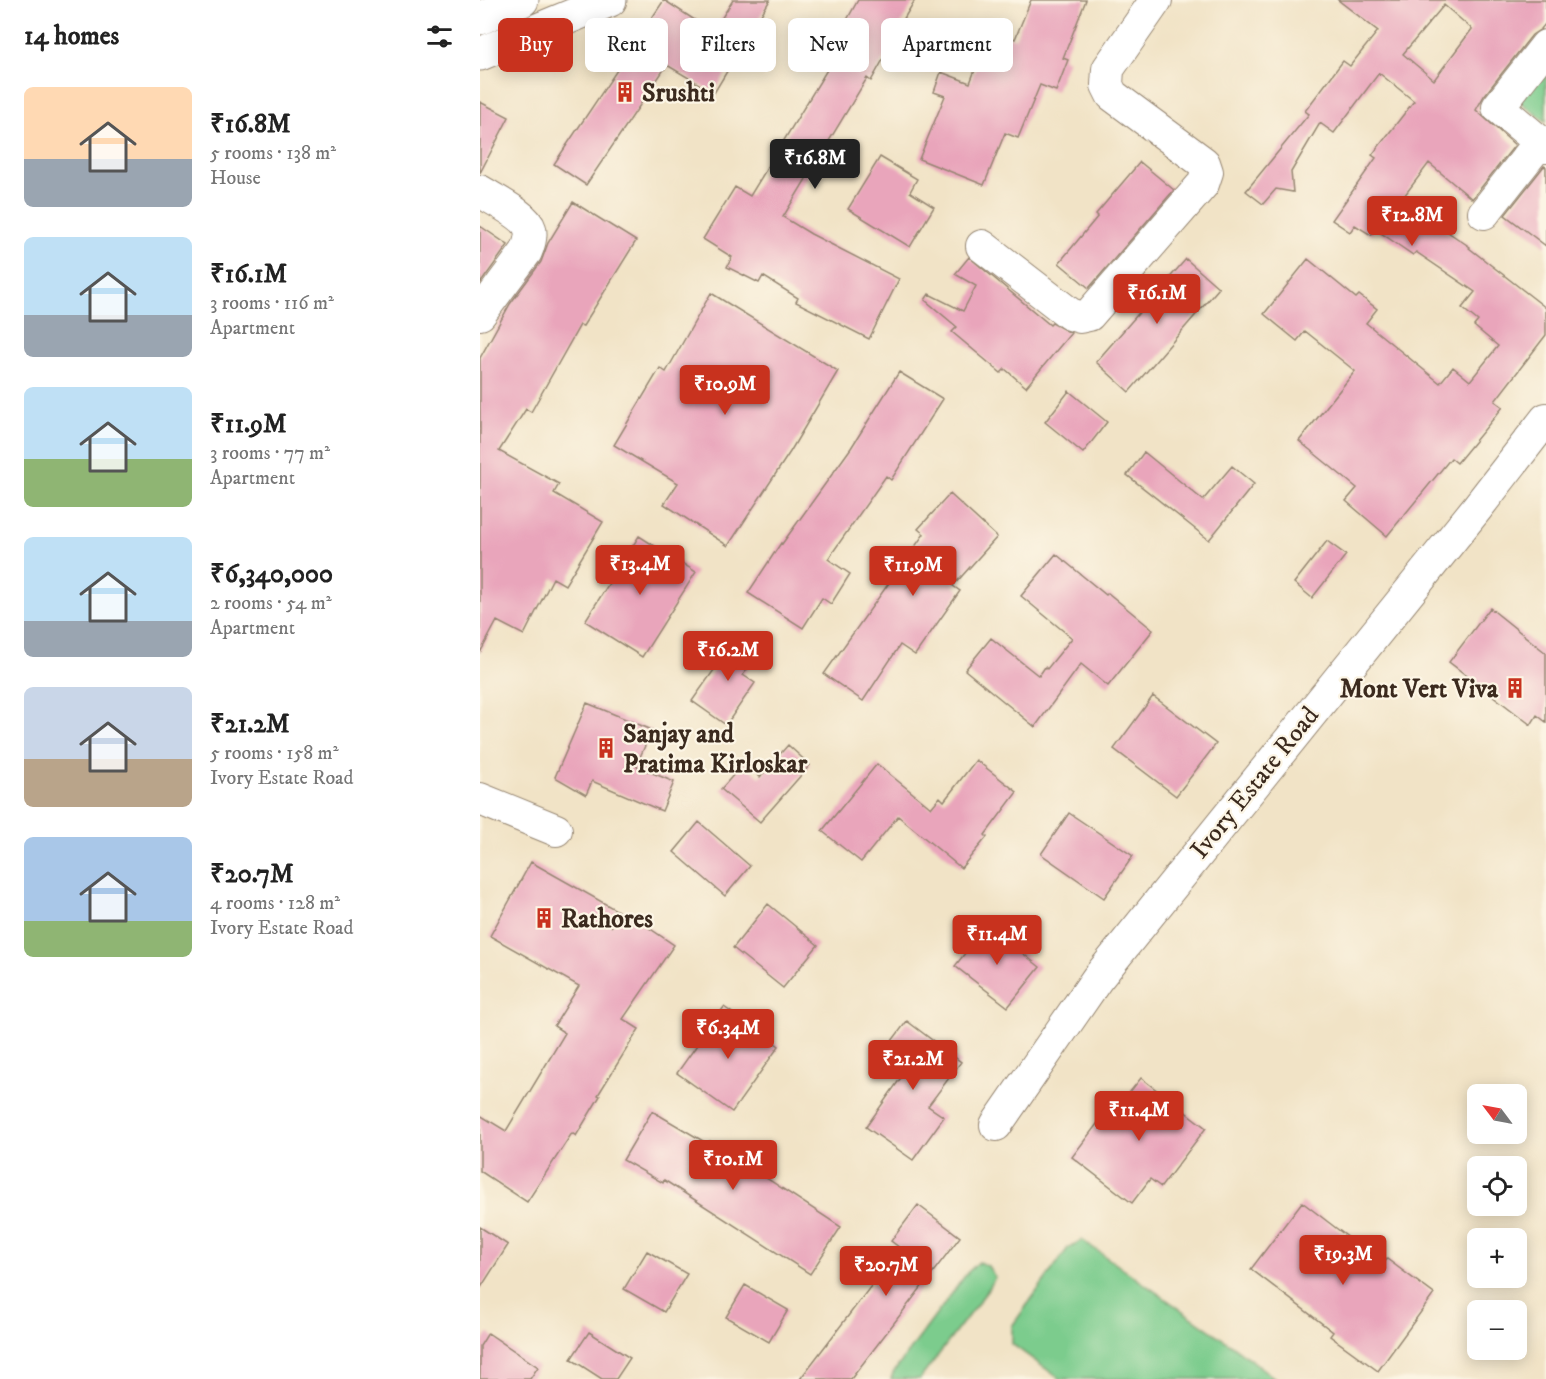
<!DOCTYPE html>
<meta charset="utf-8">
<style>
:root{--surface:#fff;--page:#f6f6f6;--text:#222;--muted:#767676;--accent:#c8321e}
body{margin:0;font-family:"IM FELL DW Pica",serif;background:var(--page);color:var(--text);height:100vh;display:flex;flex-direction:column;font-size:22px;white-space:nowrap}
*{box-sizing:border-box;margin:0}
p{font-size:20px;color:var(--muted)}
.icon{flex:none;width:33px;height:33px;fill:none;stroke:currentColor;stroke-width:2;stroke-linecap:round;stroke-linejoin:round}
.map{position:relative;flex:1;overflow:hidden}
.panel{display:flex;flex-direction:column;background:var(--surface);width:480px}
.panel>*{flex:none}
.hud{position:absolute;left:18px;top:18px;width:570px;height:54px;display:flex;gap:12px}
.needle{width:39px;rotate:302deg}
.controls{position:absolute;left:987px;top:1084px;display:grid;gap:12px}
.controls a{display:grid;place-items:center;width:60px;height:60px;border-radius:9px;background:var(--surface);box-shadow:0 3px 15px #0003;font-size:30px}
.price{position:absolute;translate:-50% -51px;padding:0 14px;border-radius:6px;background:var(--accent);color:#fff;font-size:20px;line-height:39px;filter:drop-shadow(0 2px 3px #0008)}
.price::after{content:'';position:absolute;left:50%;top:36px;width:18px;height:14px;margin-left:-9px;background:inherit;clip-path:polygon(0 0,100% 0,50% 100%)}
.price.on{background:#222;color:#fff}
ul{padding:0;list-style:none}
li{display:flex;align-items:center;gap:18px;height:150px;padding:0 24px}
li span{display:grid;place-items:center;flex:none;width:168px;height:120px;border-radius:9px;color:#555}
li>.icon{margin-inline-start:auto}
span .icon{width:72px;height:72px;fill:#fffc;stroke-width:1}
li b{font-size:26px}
h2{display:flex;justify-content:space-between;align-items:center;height:72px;padding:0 24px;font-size:26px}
.tag{padding:0 21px;border-radius:9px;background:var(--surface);box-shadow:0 3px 15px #0003;font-size:21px;line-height:54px}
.tag.on{background:var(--accent);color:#fff}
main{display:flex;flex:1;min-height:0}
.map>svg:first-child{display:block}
.green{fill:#7ccc8d;stroke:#5c7b56;stroke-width:1.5}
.building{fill:#e9a5bb;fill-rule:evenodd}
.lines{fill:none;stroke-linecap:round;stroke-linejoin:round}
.minor-casing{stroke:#968672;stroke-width:34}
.major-casing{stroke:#968672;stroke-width:35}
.minor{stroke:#fff;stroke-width:32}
.major{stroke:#fff;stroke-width:33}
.labels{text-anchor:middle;stroke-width:4.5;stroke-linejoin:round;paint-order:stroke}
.poi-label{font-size:26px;font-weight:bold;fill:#3b2a1e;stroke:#fcf5e5;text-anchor:start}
.street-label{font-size:26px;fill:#3b2a1e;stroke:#fcf5e5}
</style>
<main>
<section class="panel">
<h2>14 homes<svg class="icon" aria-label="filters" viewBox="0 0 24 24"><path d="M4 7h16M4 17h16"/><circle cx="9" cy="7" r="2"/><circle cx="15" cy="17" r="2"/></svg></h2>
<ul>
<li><span style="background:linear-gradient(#ffd9b3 60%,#9aa5b1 0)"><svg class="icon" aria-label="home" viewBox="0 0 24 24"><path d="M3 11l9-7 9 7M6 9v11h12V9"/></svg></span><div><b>₹16.8M</b><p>5 rooms · 138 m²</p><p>House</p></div></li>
<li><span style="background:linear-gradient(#bfe0f5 65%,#9aa5b1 0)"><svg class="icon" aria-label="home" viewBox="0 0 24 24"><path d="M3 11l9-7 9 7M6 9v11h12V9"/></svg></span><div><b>₹16.1M</b><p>3 rooms · 116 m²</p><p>Apartment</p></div></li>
<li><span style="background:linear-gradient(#bfe0f5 60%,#8fb573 0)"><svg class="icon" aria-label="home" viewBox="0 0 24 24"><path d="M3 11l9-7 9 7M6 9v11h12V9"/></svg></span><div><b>₹11.9M</b><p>3 rooms · 77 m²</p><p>Apartment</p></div></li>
<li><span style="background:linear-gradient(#bfe0f5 70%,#9aa5b1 0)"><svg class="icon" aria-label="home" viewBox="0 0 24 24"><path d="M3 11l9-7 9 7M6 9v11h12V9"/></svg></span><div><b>₹6,340,000</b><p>2 rooms · 54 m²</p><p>Apartment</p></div></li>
<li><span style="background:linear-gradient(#c9d6e8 60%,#b9a48a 0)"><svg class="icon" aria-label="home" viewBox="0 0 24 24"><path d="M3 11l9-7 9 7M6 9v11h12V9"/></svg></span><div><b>₹21.2M</b><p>5 rooms · 158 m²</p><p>Ivory Estate Road</p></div></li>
<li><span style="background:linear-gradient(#a9c7e8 70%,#8fb573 0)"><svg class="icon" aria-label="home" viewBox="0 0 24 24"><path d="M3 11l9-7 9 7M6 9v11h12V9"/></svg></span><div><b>₹20.7M</b><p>4 rooms · 128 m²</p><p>Ivory Estate Road</p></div></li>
</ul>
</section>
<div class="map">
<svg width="1066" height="1379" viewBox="0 0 1066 1379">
<rect width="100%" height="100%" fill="#fcf5e5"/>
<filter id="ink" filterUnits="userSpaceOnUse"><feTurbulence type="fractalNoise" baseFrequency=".0167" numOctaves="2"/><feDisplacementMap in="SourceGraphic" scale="12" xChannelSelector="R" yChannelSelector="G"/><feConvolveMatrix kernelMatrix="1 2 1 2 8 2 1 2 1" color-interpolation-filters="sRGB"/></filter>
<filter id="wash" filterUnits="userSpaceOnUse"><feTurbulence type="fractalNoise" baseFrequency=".008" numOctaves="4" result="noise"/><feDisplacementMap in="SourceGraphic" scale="24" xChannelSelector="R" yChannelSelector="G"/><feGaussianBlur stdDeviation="1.35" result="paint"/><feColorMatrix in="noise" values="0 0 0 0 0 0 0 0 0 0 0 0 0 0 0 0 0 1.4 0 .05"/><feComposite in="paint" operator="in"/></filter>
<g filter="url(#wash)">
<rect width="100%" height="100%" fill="#f1e3c6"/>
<path class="green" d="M 1066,68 L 1066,122 L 1039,101 Z
M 602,1240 L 754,1347 L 796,1379 L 580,1379 L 532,1344 L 532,1326 L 588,1248 Z
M 499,1262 L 508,1266 L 515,1277 L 510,1287 L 440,1379 L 411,1379 L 413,1373 L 487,1273 Z"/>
<g id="blocks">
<path class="building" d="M 184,0 L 233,32 L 253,0 L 290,0 L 234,93 L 187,65 L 106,185 L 74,164 Z
M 378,0 L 435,0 L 416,32 L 418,33 L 391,81 L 387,78 L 303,217 L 331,234 L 419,279 L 389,339 L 316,302 L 318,298 L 283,276 L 279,283 L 247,267 L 252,257 L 223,239 L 255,187 L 270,196 L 353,60 L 347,56 Z
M 551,0 L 606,0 L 583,58 L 588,60 L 576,91 L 560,85 L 538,138 L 525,133 L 504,185 L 439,159 L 465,96 L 454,92 L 461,72 L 490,83 L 511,29 L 535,39 Z
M 858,0 L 1066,0 L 1066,23 L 1061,29 L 1052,35 L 1004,96 L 996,110 L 1035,145 L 992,199 L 949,163 L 921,200 L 990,247 L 989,248 L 1066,308 L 1066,335 L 1015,401 L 1023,407 L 977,463 L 971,458 L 907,536 L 866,501 L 877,488 L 819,441 L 875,371 L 825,331 L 817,341 L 784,314 L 828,259 L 876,298 L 879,295 L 897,309 L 886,323 L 960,383 L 973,367 L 990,381 L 1018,346 L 994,326 L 998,321 L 982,308 L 995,292 L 936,252 L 933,255 L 895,229 L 891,235 L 875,225 L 870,232 L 852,220 L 896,158 L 892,155 L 934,101 L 899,73 L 854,133 L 840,123 L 811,172 L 813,192 L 796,189 L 783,204 L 766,191 L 829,114 L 825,111 L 863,61 L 870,66 L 898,31 ZM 964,5 L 992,29 L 954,80 L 923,54 Z
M 0,102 L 29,117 L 0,173 Z
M 400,157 L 437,179 L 430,192 L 454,207 L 430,247 L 368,209 Z
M 660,162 L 694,190 L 609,288 L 579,263 L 618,216 L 616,214 Z
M 1064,166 L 1066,167 L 1066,246 L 1025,215 Z
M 93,202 L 156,241 L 103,326 L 100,325 L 51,412 L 46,409 L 19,451 L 79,484 L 74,493 L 123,522 L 85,585 L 73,578 L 44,635 L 17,621 L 0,653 L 0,358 L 30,304 L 61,262 L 68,243 Z
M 0,226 L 28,245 L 0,284 Z
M 489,257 L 570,325 L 572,323 L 591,333 L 546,387 L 525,369 L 521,373 L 472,332 L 477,327 L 445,300 L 449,294 L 483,311 L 496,286 L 475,274 Z
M 706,259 L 739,288 L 649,392 L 616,362 Z
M 231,293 L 358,371 L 310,452 L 248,546 L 184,504 L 198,483 L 134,445 L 180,368 L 186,372 Z
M 419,372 L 463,399 L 411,480 L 406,476 L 348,559 L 370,574 L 351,604 L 342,598 L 323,628 L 268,593 L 301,543 L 302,544 L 371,448 Z
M 589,391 L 627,422 L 603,453 L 565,422 Z
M 664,452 L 723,500 L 752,466 L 774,484 L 729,540 L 647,475 Z
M 470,494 L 517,537 L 473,586 L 480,591 L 435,655 L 420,645 L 383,701 L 344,674 L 444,534 L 438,529 Z
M 159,536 L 216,572 L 162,657 L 105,621 Z
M 847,541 L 866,555 L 832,598 L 814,583 Z
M 576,554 L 626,595 L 628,593 L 673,630 L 628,686 L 601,664 L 555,727 L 485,670 L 511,638 L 559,676 L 565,667 L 567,669 L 592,638 L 541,596 Z
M 1010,608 L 1066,653 L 1066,722 L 1057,715 L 1051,725 L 969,662 Z
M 258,636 L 280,651 L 263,675 L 275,683 L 246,725 L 212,701 Z
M 673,696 L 736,744 L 696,796 L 634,749 Z
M 107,703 L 172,730 L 156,766 L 194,782 L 182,811 L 112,781 L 106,795 L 75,777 Z
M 308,745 L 330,765 L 280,822 L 241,789 L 264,763 L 280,777 Z
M 496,760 L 537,792 L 505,835 L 507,837 L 481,868 L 418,816 L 381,862 L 342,831 L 397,764 L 451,808 L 460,797 L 464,801 Z
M 589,813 L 653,856 L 624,898 L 561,854 Z
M 219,822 L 270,866 L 245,896 L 194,852 Z
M 51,862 L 138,911 L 131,927 L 142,913 L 145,915 L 147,913 L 194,945 L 143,1019 L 159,1029 L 118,1095 L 120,1096 L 96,1136 L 92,1133 L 47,1202 L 0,1171 L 0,1115 L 26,1131 L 85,1033 L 74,1026 L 99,986 L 10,936 Z
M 288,904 L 338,945 L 303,988 L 253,948 Z
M 507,925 L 560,967 L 528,1007 L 475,966 Z
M 244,1007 L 299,1046 L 252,1112 L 197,1073 Z
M 427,1021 L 481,1062 L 448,1106 L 464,1117 L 433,1160 L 386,1127 L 425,1072 L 402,1054 Z
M 661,1078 L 726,1128 L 681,1187 L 670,1179 L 652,1203 L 592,1157 L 629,1108 L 634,1112 Z
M 172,1111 L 228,1144 L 230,1141 L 361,1227 L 330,1274 L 184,1180 L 183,1183 L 143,1160 Z
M 822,1202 L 903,1264 L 907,1259 L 954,1294 L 898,1371 L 850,1336 L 853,1332 L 771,1269 Z
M 438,1205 L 480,1237 L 371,1379 L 320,1379 L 420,1248 L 411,1241 Z
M 0,1227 L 28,1245 L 0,1289 Z
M 167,1251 L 207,1274 L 184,1312 L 144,1289 Z
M 265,1285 L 308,1310 L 289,1342 L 246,1317 Z
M 109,1332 L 150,1358 L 136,1379 L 122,1379 L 91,1359 Z
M 8,1333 L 58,1367 L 50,1379 L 0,1379 L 0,1346 Z"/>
</g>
</g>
<g filter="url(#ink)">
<use href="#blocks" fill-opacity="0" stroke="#968672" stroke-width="1.5"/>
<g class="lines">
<g class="minor-casing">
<path id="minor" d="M 1066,46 L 1018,107 L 1066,147
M 0,191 C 12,199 46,215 50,229 C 52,237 49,245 46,252 L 0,314
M 1004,213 L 1060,142
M 502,246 L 590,314 L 600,317 L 609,315 L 723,184 L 727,172 L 724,163 L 632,95 L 627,85 L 628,69 L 676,0
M 0,799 L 76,830
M 516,1125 L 617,979 L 997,508 L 1066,419"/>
</g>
<g class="major-casing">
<path id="major" d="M 0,18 L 42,0
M 0,54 L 130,0"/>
</g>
<use href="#minor" class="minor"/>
<use href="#major" class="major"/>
</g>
</g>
<defs>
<g id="building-bare" transform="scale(1.62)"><path d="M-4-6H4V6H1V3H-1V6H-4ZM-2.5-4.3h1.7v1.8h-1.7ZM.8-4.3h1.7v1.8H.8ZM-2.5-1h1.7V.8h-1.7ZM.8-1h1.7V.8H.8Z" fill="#c8321e" stroke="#fcf5e5" stroke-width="2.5" paint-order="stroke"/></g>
</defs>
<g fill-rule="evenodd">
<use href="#building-bare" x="145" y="92"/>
<use href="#building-bare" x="1035" y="688"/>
<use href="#building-bare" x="126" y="748"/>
<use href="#building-bare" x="64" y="918"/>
</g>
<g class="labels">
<g class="poi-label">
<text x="162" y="101">Srushti</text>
<text x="1018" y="697" text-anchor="end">Mont Vert Viva</text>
<text x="143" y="742">Sanjay and<tspan x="143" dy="30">Pratima Kirloskar</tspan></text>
<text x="81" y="927">Rathores</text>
</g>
<g class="street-label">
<text transform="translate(774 782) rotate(-51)" y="9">Ivory Estate Road</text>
</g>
</g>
</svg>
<div class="controls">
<a><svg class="needle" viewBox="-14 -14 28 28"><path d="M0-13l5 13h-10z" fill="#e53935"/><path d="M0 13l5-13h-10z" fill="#767676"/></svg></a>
<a><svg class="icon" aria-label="locate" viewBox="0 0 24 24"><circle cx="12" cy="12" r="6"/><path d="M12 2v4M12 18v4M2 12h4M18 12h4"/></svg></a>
<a>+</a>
<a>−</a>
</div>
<b class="price on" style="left:335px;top:190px">₹16.8M</b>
<b class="price" style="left:932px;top:247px">₹12.8M</b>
<b class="price" style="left:677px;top:325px">₹16.1M</b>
<b class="price" style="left:245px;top:416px">₹10.9M</b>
<b class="price" style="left:160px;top:596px">₹13.4M</b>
<b class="price" style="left:433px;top:597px">₹11.9M</b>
<b class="price" style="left:248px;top:682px">₹16.2M</b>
<b class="price" style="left:517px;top:966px">₹11.4M</b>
<b class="price" style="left:248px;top:1060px">₹6.34M</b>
<b class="price" style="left:433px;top:1091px">₹21.2M</b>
<b class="price" style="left:659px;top:1142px">₹11.4M</b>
<b class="price" style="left:253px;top:1191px">₹10.1M</b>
<b class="price" style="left:863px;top:1286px">₹19.3M</b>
<b class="price" style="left:406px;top:1297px">₹20.7M</b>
<div class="hud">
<a class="tag on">Buy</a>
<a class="tag">Rent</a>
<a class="tag">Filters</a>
<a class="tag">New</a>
<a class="tag">Apartment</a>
</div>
</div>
</main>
